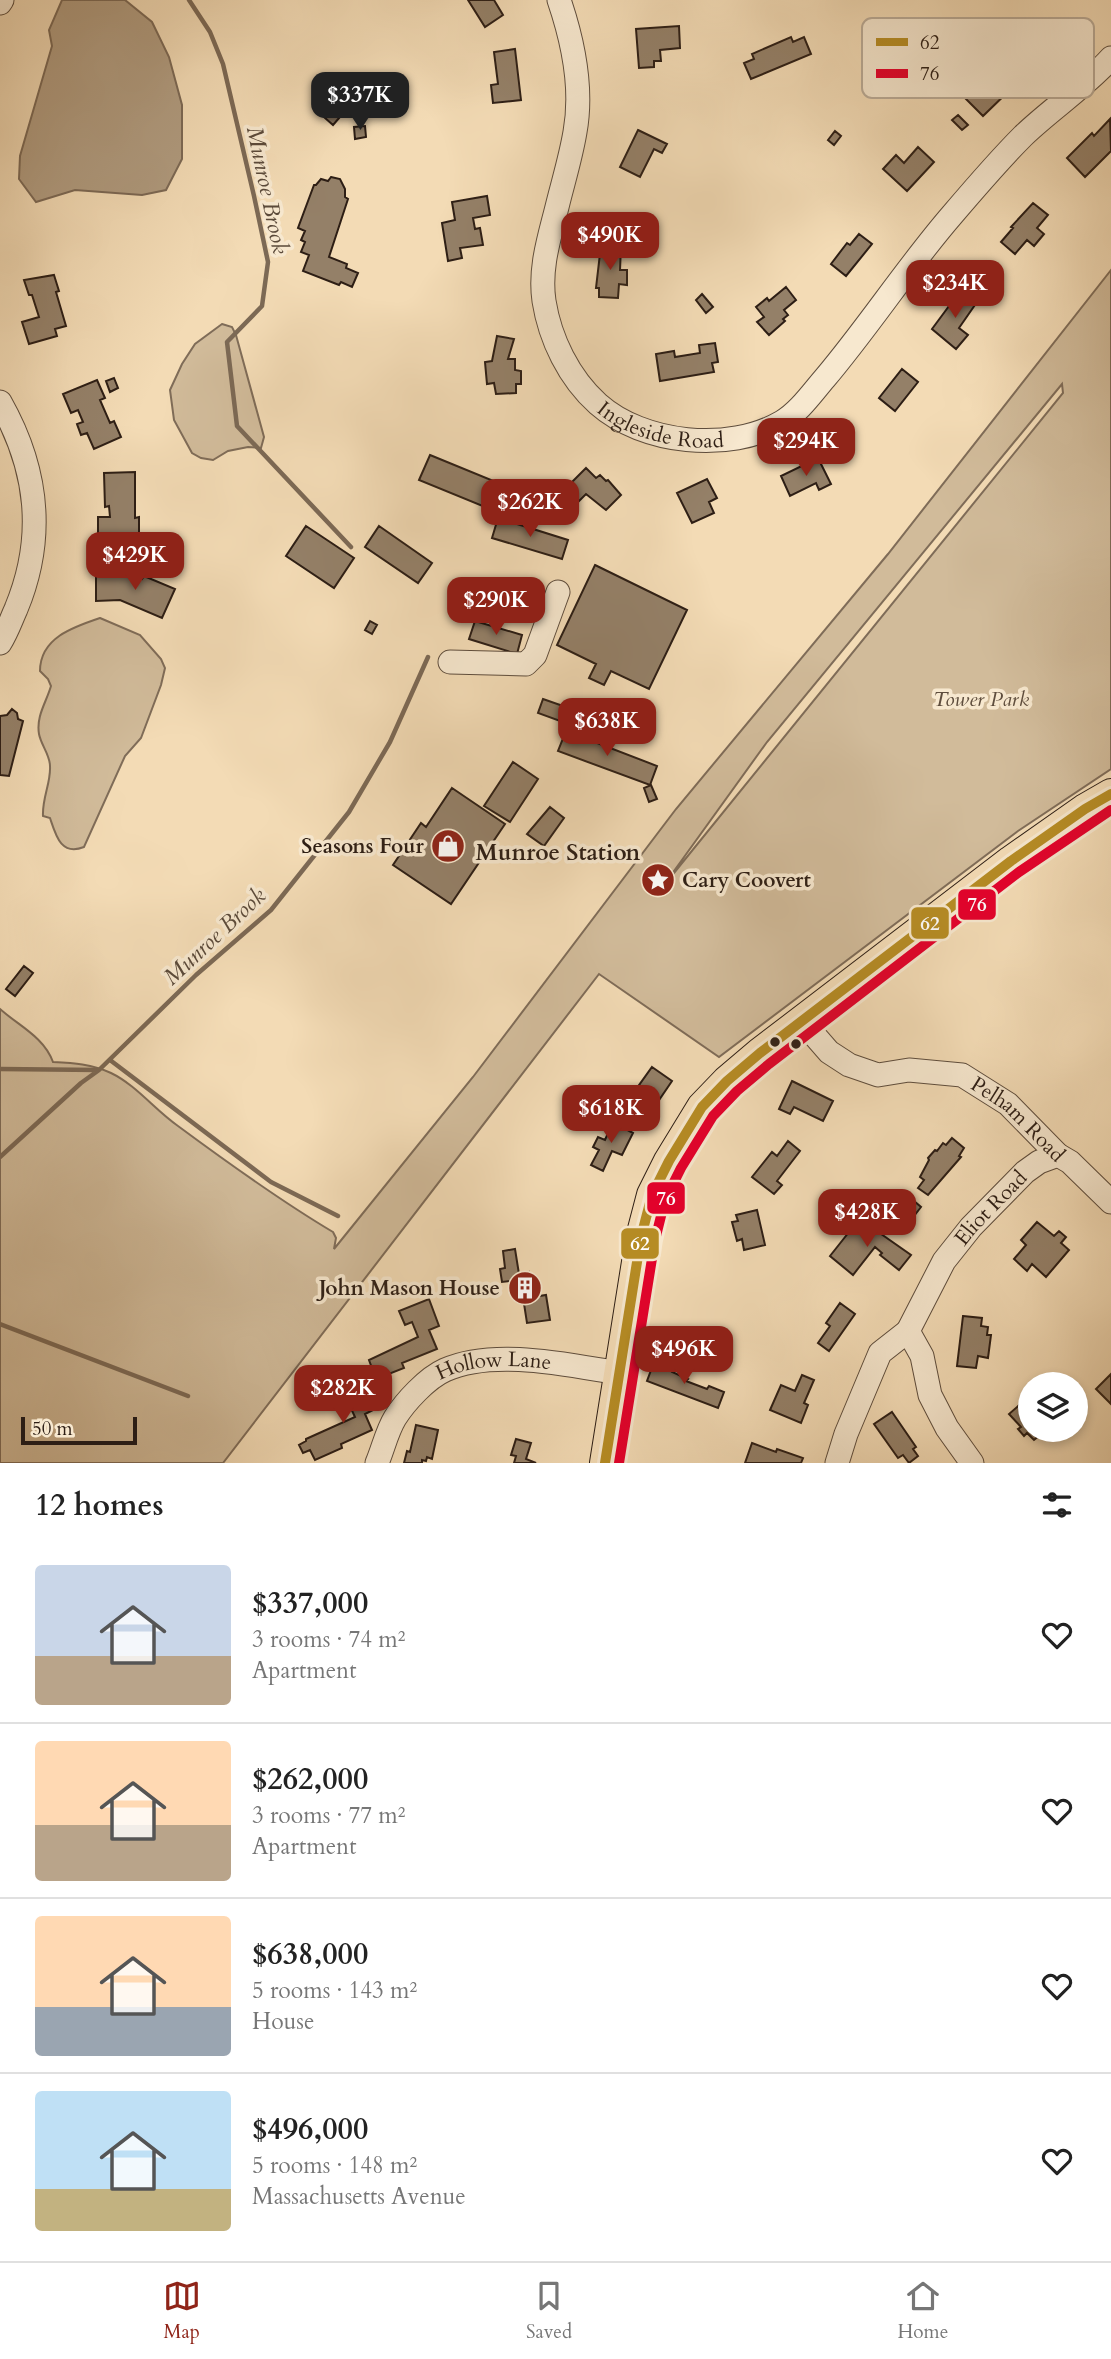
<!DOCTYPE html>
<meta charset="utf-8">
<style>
:root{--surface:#fff;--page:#f6f6f6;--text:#222;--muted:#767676;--line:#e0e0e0;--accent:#8f2418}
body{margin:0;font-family:Cardo,serif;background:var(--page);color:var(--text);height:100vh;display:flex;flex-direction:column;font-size:26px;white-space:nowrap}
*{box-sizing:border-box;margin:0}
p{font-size:23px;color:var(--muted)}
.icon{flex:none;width:38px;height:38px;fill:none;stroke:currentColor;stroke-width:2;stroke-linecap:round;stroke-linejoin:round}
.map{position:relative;height:1463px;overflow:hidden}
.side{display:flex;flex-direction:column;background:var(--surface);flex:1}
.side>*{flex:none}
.fabs{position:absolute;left:1018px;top:1372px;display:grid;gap:14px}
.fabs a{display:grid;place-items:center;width:70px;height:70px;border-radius:50%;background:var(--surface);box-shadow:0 4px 10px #0003;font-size:35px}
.scale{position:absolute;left:21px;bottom:18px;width:116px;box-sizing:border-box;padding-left:7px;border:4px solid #2d1e15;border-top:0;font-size:19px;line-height:24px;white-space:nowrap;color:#2d1e15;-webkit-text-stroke:5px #f7e8cf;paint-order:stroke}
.price{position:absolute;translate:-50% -60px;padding:0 16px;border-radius:14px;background:var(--accent);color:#fff;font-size:23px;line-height:46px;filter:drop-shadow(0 2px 4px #0008)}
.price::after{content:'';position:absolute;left:50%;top:42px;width:21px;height:16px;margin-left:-10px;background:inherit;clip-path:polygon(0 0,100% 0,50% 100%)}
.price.on{background:#222;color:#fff}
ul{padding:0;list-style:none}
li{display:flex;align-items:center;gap:21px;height:175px;padding:0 35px}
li+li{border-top:2px solid var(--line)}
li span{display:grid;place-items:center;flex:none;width:196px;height:140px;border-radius:7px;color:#555}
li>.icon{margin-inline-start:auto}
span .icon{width:84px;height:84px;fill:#fffc;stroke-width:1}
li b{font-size:30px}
h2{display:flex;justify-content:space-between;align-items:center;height:84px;padding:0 35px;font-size:30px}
.dock{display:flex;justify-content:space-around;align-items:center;height:98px;border-top:2px solid var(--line);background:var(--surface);font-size:19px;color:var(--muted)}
.dock a{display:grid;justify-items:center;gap:4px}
.dock .on{color:var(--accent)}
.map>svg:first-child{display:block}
.green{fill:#d1bb9a;stroke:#7f6c58;stroke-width:2;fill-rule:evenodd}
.water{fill:#b09b7f;stroke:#7c6955;stroke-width:2}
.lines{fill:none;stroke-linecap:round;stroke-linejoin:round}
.stream{stroke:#7c6955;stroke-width:4.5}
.building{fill:#948068;stroke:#2d1e15;stroke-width:2}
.minor-casing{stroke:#5e4d3d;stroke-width:25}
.major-casing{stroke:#2d1e15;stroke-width:32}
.minor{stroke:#f7e8cf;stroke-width:23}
.major{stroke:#f3dbb5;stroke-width:30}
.bus-1-casing{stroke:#f7e8cf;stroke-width:16}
.bus-2-casing{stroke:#f7e8cf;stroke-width:16}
.bus-1{stroke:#b68c24;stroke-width:10}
.bus-2{stroke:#e4002b;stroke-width:10}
.bus-dot{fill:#2d1e15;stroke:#f7e8cf;stroke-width:2.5}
.labels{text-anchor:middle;stroke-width:7;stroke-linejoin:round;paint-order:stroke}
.street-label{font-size:21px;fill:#2d1e15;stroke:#f7e8cf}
.park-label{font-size:21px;font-style:italic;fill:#5e4d3d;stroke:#f7e8cf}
.poi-label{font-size:21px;font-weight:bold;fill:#2d1e15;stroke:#f7e8cf;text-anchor:end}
.water-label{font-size:23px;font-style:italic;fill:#5b4a3a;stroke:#f7e8cf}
.neighbourhood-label{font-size:23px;font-weight:bold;fill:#2d1e15;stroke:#f7e8cf}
.key{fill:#f7e8cf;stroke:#baab97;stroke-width:2}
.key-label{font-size:19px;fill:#2d1e15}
.line-badge{stroke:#f7e8cf;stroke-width:2.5}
.badge-label{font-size:19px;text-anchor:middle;font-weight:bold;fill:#fff}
</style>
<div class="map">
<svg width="1111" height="1463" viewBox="0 0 1111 1463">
<rect width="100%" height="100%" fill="#f3dbb5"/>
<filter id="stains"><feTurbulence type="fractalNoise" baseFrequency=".00286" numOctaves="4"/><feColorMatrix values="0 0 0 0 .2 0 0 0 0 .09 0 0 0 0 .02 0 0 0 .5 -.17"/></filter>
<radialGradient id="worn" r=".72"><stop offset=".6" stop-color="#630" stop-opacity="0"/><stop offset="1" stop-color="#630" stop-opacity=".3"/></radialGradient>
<path class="green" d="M 1111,270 L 1111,769 L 1018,831 L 719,1057 L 599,974 L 223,1463 L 0,1463 L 0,1009 C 19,1026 44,1037 53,1062 C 73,1063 92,1064 111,1073 C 136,1085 155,1110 178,1126 C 228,1163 279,1200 333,1232 L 336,1238 L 334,1249 L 473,1077 L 676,809 L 888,554 ZM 1062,384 L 1063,393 L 661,889 L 767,742 Z
M 222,324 L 232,327 L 236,335 L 264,437 L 261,448 L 248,447 L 228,451 L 213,460 L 201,458 L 192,453 L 174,420 L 170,390 L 182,364 L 195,344 Z
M 100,618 L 140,635 L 161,659 L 165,668 L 161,685 L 141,738 L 125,756 L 84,847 C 61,856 56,836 50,818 L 43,816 C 42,798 51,783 50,766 C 50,755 41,745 39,734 C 36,716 46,703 51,686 L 48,679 L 40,671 C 40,638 73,627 100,618 Z"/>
<path class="water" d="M 62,0 L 125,0 L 152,22 L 169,57 L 182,105 L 182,159 L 166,190 L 142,195 L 75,190 L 36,202 L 19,179 L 20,156 L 52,46 L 49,30 Z"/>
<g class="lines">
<path class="stream" d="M 189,0 L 210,32 L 223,64 L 254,196 L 268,262 L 262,306 L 227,342 L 237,426 L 351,547
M 110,1060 L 271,1182 L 338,1216
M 0,1069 L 99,1070 L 196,975 L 271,910 L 349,812 L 390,742 L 428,657
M 0,1157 L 81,1083 L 99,1070
M 0,1324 L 188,1396"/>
</g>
<path class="building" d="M 468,0 L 494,0 L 503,15 L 485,27 Z
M 679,26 L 680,48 L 660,50 L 661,61 L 654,61 L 654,67 L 639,68 L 636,29 Z
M 791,37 L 793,42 L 804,37 L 811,54 L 751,79 L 744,63 L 754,59 L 752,54 Z
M 515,49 L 521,100 L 493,103 L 491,85 L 498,84 L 494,52 Z
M 1003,66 L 1018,82 L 983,116 L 964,97 L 975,87 L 980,92 L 992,81 L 987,75 L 994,68 L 997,72 Z
M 329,95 L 346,110 L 333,125 L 316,110 Z
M 958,115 L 968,125 L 962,130 L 952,120 Z
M 1110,119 L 1111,151 L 1085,177 L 1067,158 L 1092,133 L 1094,136 Z
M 365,126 L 366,137 L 355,139 L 354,127 Z
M 638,130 L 667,144 L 662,153 L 654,149 L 640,177 L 620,167 Z
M 835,131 L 841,136 L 834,145 L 828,140 Z
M 918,147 L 934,162 L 907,191 L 883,169 L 896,155 L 904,163 Z
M 331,177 L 340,179 L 345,189 L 345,197 L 348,199 L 329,257 L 347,264 L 346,268 L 358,273 L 352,287 L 341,282 L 339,285 L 303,271 L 309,255 L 301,252 L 305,242 L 301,240 L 305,231 L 298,228 L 314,185 L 316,185 L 321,179 L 328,181 Z
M 487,196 L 490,215 L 473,218 L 475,229 L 480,228 L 483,245 L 460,248 L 462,258 L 448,261 L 442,223 L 455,220 L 452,202 Z
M 1033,203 L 1048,215 L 1037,228 L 1044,234 L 1034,246 L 1027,240 L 1015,254 L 1001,242 L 1013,228 L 1011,227 Z
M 859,234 L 872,244 L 846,276 L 831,264 L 847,243 L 850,245 Z
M 601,245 L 621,246 L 620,270 L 627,270 L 627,285 L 619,284 L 618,298 L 599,297 L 599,288 L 596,288 Z
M 54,275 L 59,291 L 56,292 L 66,326 L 55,329 L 57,336 L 29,344 L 22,322 L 39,317 L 32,295 L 29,295 L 24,280 Z
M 786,287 L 796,300 L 784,310 L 788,315 L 783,319 L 785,321 L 769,335 L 757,322 L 764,317 L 756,307 L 767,298 L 769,301 Z
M 963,291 L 977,302 L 959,328 L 968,335 L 956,349 L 932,329 L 952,302 L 954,304 Z
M 702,294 L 713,307 L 706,313 L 696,300 Z
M 497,336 L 514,339 L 508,359 L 515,359 L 515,370 L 521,371 L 521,384 L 516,384 L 516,393 L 496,394 L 494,383 L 487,384 L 485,362 L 492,361 Z
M 715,343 L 718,362 L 712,363 L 714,372 L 660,381 L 656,354 L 674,351 L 675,357 L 700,353 L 699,345 Z
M 902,369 L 918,382 L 895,411 L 879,398 Z
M 114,378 L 118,388 L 110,392 L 106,381 Z
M 97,380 L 105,398 L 100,400 L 110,423 L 114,421 L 121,437 L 94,449 L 87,433 L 81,435 L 77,424 L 83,422 L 78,410 L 71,413 L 63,394 Z
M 430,455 L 496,482 L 485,507 L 419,480 Z
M 818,458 L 831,484 L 819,490 L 816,483 L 790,496 L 781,476 Z
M 586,468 L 596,478 L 600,475 L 606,481 L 608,480 L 621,495 L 606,510 L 586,494 L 575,505 L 562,492 Z
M 135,472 L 135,518 L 139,517 L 139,536 L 98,536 L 98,517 L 110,517 L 109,506 L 105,507 L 104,473 Z
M 707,479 L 717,498 L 709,502 L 714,513 L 692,523 L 677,493 Z
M 498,518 L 568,540 L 562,559 L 492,538 Z
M 306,526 L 354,558 L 334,588 L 286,556 Z
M 379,526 L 432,563 L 418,583 L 365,547 Z
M 595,565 L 687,610 L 649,689 L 611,671 L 604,685 L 589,678 L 596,664 L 557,645 Z
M 96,574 L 115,574 L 115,576 L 136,576 L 142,579 L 144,576 L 175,589 L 162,618 L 120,600 L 96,601 Z
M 370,621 L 377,625 L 372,634 L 365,630 Z
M 475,621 L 522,635 L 517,654 L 469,639 Z
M 543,699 L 609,722 L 604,737 L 538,713 Z
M 12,709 L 17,713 L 18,719 L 23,721 L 9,776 L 0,775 L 0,716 L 7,715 Z
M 566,731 L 657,766 L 650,785 L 558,751 Z
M 513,762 L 538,779 L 510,822 L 484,806 Z
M 651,785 L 657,799 L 649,802 L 644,788 Z
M 452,788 L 505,824 L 451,904 L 393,865 L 421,823 L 426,827 Z
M 550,807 L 564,818 L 544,846 L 527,834 Z
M 24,966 L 33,973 L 15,996 L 6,989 Z
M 652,1067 L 672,1081 L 657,1103 L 650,1098 L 646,1104 L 635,1097 L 639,1090 L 637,1088 Z
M 792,1081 L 833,1101 L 823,1121 L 794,1107 L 790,1114 L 779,1109 Z
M 613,1122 L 633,1133 L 622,1155 L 612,1151 L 603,1171 L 591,1165 L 599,1150 L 593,1147 L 598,1137 L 605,1140 Z
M 952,1138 L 964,1148 L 959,1156 L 961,1157 L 928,1195 L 918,1188 L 924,1180 L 920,1177 L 929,1160 L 928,1158 L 935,1150 L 937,1151 L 943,1143 L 946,1145 Z
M 788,1141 L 800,1151 L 777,1181 L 782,1185 L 774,1194 L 752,1177 L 772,1152 L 777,1156 Z
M 907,1195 L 921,1207 L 907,1225 L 892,1213 Z
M 757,1210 L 765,1245 L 744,1250 L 742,1239 L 737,1241 L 732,1222 L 738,1221 L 736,1215 Z
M 864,1222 L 911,1255 L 899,1270 L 880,1255 L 882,1253 L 875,1247 L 853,1275 L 830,1256 L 853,1227 L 858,1230 Z
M 1037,1222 L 1054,1236 L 1059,1231 L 1066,1237 L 1061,1243 L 1069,1250 L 1046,1277 L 1032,1264 L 1027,1271 L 1014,1259 L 1026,1245 L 1021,1240 Z
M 515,1249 L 519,1274 L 529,1272 L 533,1297 L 546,1295 L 550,1320 L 527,1323 L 523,1297 L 520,1298 L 517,1280 L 502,1282 L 500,1269 L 505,1268 L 503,1251 Z
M 429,1299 L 439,1326 L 429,1330 L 437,1349 L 402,1363 L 404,1368 L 376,1379 L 369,1360 L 418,1337 L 412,1322 L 405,1325 L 399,1311 Z
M 840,1303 L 855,1314 L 829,1351 L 818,1343 L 830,1326 L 826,1323 Z
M 963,1316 L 982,1318 L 981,1326 L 988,1327 L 987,1335 L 991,1335 L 988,1358 L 978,1356 L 976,1368 L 957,1366 Z
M 653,1365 L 666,1370 L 668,1365 L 673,1367 L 672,1372 L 688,1379 L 686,1381 L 707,1389 L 709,1386 L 724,1392 L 718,1408 L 647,1381 Z
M 1111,1374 L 1111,1404 L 1096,1389 Z
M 802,1375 L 814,1380 L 804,1403 L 808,1405 L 801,1423 L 770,1410 L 781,1385 L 795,1391 Z
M 364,1384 L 375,1409 L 365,1414 L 372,1430 L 341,1444 L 342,1448 L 315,1460 L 310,1450 L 303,1453 L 299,1445 L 306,1441 L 306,1439 L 355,1417 L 348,1402 L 343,1404 L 339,1395 Z
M 1024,1401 L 1031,1408 L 1031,1430 L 1051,1430 L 1043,1438 L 1040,1435 L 1034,1440 L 1027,1433 L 1024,1436 L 1018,1429 L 1021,1427 L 1009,1414 Z
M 892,1412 L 916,1447 L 913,1449 L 918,1456 L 909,1463 L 903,1455 L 898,1458 L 874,1424 Z
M 416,1425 L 438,1430 L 432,1459 L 427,1457 L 426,1461 L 422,1460 L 422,1463 L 404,1463 L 407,1451 L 410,1452 Z
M 516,1439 L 531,1443 L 526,1459 L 536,1463 L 514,1463 L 516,1456 L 511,1455 Z
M 752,1443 L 776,1452 L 777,1449 L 803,1458 L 801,1463 L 745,1463 Z"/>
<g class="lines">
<g class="minor-casing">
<g id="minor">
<path id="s1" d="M 559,0 C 573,41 583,88 575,132 C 571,156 564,179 558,203 C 550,236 539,267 544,301 C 550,339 569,378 598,404 C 643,444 729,453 782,422 C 799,412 812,393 825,378 C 869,326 907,267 952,215 C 975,188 998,161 1023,136 C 1051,109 1085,87 1111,58"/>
<path d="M 0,3 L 2,0"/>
<path d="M 0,402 C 38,469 46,537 16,609 C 11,620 7,632 0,643"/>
<path d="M 450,662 L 526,664 L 535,655 L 558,592"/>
<path id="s2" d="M 802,1021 L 829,1052 L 849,1065 L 878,1075 L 909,1070 L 962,1075 L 1008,1104 L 1058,1155 L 1070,1162 L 1111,1202"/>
<path id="s3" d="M 377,1463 C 383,1449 387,1431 395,1418 C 405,1402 427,1378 445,1370 C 494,1348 568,1365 619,1373"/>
<path d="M 837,1463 L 846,1434 L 880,1353 L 908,1331"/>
<path id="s4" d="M 972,1463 L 947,1428 L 930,1395 L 922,1356 L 908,1331 L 944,1261 L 971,1227 L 1025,1172 L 1039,1162 L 1058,1155"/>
</g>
</g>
<g class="major-casing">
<path id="major" d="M 605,1463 L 641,1237 L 652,1195 L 669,1161 L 702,1107 L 727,1081 L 760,1053 L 1011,861 L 1085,809 L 1111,794"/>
</g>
<use href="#minor" class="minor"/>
<use href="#major" class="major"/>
<g class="bus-1-casing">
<path id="bus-1" d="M 605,1463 L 641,1237 L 652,1195 L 669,1161 L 702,1107 L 727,1081 L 760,1053 L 1011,861 L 1085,809 L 1111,794"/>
</g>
<g class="bus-2-casing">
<path id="bus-2" d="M 619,1463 L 655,1240 L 665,1200 L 681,1168 L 713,1116 L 737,1091 L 769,1064 L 1019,872 L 1111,810"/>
</g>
<use href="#bus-1" class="bus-1"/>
<use href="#bus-2" class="bus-2"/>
</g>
<defs>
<g id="shop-disc" transform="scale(1.75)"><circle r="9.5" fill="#8f2418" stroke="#f7e8cf"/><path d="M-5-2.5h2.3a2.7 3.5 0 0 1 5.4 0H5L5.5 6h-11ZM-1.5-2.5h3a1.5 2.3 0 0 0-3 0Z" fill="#fff"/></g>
<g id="sight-disc" transform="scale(1.75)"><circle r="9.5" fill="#8f2418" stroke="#f7e8cf"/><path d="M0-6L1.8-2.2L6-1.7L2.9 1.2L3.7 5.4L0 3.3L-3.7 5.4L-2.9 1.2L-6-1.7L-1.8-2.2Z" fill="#fff"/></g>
<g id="building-disc" transform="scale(1.75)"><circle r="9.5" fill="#8f2418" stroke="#f7e8cf"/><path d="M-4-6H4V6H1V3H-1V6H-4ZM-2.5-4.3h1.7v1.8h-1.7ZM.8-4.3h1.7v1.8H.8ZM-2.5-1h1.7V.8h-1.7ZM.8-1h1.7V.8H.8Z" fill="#fff"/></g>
</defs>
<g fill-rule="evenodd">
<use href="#shop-disc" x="448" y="846"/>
<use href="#sight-disc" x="658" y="880"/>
<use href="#building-disc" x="525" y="1288"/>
</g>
<g class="bus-dot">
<circle cx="775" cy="1042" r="6"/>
<circle cx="796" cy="1044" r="6"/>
</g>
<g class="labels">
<g class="street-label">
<text dy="7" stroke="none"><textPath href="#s1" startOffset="494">Ingleside Road</textPath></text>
<text dy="7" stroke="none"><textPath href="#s2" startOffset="252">Pelham Road</textPath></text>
<text dy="7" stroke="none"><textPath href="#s4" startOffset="298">Eliot Road</textPath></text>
<text dy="7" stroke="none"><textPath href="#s3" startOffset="168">Hollow Lane</textPath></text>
</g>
<g class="park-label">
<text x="981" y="706">Tower Park</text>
</g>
<g class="poi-label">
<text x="424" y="853">Seasons Four</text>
<text x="682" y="887" text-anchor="start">Cary Coovert</text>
<text x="500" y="1295">John Mason House</text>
</g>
<g class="water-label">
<text transform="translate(268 190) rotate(78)" y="8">Munroe Brook</text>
<text transform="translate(214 936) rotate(-43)" y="8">Munroe Brook</text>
</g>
<g class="neighbourhood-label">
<text x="558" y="860">Munroe Station</text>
</g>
</g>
<rect x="862" y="18" width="232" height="80" rx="10" class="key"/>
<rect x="876" y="38" width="32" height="8" fill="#b68c24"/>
<rect x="876" y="69" width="32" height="9" fill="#e4002b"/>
<g class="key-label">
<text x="920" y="49">62</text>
<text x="920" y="80">76</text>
</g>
<g class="line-badge">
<rect x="957" y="888" width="40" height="33" rx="7" fill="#e4002b"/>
<rect x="910" y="906" width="40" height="34" rx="7" fill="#b68c24"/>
<rect x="646" y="1181" width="40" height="34" rx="7" fill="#e4002b"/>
<rect x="620" y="1227" width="40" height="33" rx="7" fill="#b68c24"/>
</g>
<g class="badge-label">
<text x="977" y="911">76</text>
<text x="930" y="930">62</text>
<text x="666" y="1205">76</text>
<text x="640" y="1250">62</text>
</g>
<rect width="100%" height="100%" filter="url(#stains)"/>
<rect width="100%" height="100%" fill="url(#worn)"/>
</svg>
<div class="fabs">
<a><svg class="icon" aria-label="layers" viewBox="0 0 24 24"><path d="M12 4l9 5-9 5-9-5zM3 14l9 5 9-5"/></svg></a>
</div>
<div class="scale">50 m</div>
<b class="price on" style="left:360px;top:132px">$337K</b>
<b class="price" style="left:610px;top:272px">$490K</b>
<b class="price" style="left:955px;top:320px">$234K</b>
<b class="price" style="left:806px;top:478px">$294K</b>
<b class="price" style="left:530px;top:539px">$262K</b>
<b class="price" style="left:135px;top:592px">$429K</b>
<b class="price" style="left:496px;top:637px">$290K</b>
<b class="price" style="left:607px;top:758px">$638K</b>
<b class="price" style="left:611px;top:1145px">$618K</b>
<b class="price" style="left:867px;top:1249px">$428K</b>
<b class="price" style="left:684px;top:1386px">$496K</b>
<b class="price" style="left:343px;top:1425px">$282K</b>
</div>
<section class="side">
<h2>12 homes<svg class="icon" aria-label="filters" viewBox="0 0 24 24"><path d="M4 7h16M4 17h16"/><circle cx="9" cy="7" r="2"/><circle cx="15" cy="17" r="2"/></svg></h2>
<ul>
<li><span style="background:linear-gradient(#c9d6e8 65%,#b9a48a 0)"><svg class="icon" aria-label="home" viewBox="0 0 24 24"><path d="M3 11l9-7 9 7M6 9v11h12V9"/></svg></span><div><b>$337,000</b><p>3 rooms · 74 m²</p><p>Apartment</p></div><svg class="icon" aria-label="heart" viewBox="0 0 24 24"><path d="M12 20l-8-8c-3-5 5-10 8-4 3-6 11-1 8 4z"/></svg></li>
<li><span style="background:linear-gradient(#ffd9b3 60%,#b9a48a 0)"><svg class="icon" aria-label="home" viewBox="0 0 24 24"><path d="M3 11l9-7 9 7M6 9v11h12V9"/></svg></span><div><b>$262,000</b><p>3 rooms · 77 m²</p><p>Apartment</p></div><svg class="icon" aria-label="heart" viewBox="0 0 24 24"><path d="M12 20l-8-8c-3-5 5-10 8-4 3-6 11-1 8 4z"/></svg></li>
<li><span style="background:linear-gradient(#ffd9b3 65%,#9aa5b1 0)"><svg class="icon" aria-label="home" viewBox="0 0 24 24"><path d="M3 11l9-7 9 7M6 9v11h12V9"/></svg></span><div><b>$638,000</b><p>5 rooms · 143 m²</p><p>House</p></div><svg class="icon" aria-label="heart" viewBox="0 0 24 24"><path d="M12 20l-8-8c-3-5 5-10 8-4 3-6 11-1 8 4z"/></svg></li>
<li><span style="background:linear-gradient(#bfe0f5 70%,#c2b280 0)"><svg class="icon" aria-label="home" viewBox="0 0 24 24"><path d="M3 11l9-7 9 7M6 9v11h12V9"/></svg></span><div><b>$496,000</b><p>5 rooms · 148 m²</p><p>Massachusetts Avenue</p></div><svg class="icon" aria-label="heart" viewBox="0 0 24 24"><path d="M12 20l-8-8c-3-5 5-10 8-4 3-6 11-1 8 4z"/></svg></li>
</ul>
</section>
<nav class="dock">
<a class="on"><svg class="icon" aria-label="map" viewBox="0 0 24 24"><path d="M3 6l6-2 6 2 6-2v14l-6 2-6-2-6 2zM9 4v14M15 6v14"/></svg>Map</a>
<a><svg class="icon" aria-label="saved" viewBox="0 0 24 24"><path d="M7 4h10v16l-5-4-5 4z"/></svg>Saved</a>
<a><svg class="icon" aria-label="home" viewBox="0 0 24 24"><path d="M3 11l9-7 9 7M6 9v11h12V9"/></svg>Home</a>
</nav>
